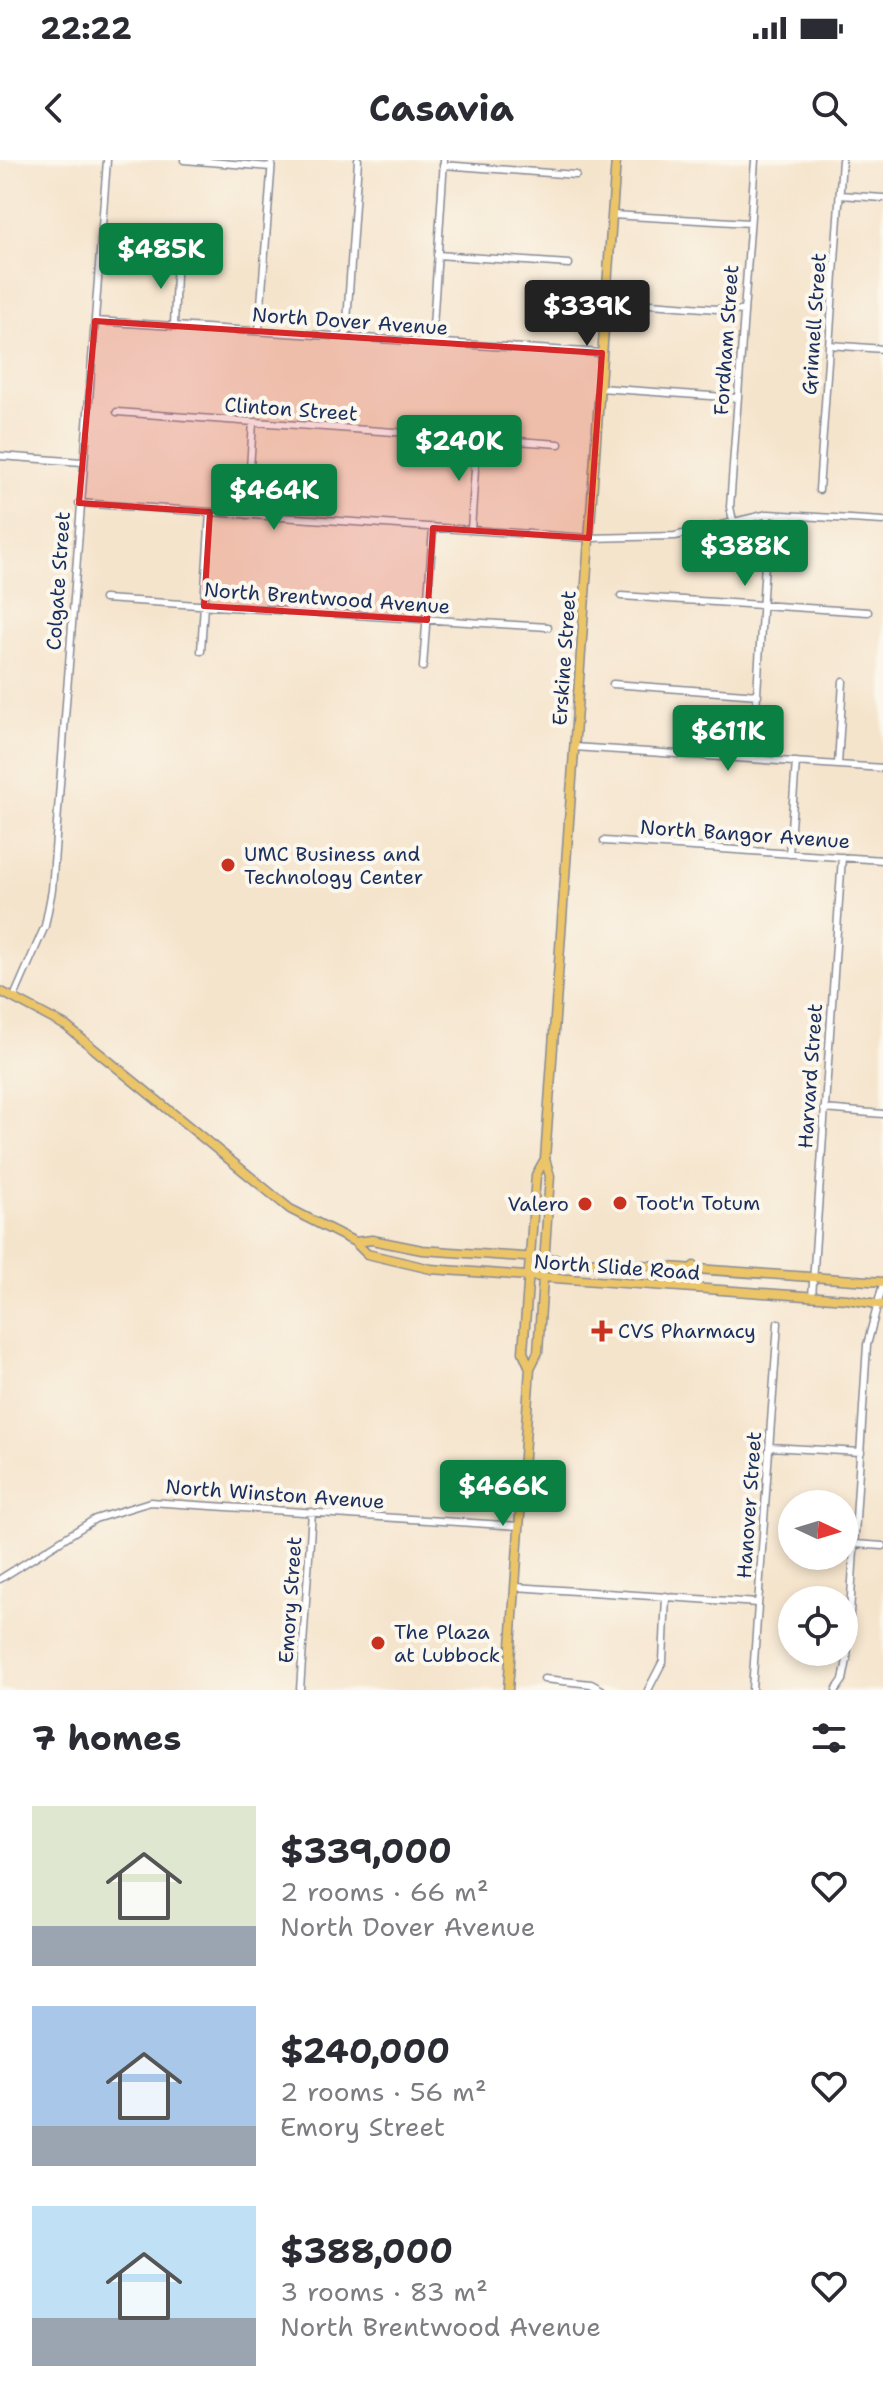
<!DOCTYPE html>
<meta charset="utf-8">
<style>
:root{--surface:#fff;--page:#f2f2f3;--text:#2b2b33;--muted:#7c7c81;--accent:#0b8043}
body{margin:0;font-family:"Shantell Sans",sans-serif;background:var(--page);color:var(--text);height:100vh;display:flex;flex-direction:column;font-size:30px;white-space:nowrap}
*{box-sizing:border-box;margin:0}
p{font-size:26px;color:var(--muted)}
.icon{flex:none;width:44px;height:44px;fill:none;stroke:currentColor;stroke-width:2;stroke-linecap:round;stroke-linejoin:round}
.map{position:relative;height:1530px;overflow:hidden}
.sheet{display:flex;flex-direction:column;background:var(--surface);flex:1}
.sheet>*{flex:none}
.needle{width:52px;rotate:94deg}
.controls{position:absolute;left:778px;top:1330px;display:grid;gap:16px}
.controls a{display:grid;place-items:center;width:80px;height:80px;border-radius:50%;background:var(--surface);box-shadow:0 4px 12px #0003;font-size:40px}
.price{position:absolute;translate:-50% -68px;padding:0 18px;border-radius:8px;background:var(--accent);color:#fff;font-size:26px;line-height:52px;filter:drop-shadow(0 2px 4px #0008)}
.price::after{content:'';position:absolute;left:50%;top:48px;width:24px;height:18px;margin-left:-12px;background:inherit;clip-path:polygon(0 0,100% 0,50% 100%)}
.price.on{background:#222;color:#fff}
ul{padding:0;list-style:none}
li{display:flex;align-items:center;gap:24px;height:200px;padding:0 32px}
li span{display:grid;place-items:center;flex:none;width:224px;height:160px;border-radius:0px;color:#555}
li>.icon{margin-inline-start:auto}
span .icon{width:96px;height:96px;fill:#fffc;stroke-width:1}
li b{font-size:34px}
h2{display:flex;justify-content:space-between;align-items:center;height:96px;padding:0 32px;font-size:34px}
.status{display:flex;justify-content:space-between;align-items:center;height:56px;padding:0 40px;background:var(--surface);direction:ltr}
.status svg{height:22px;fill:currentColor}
header{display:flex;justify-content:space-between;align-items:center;height:104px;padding:0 32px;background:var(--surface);font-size:36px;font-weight:700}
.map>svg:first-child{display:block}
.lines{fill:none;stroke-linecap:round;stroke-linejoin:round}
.minor-casing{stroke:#888a95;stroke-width:9}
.major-casing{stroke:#888a95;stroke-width:11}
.minor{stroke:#fff;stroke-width:6}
.major{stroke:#ecc569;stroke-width:8}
.marked{fill:#d62828;fill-opacity:0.2;stroke:#d62828;stroke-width:6;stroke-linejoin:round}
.poi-dot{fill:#c8321e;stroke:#fbf7ec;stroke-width:3}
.labels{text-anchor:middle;stroke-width:8;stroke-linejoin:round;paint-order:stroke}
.street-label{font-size:20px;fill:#1b2f5e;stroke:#fbf7ec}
.poi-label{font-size:20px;fill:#1b2f5e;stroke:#fbf7ec;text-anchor:start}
</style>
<div class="status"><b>22:22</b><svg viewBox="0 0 49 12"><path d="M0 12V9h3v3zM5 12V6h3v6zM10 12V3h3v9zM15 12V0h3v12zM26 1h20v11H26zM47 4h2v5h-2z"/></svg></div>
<header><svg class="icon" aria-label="back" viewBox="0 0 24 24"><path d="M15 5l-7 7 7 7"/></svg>Casavia<svg class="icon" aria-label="search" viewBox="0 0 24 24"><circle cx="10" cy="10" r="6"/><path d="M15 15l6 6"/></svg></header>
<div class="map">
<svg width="883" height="1530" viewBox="0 0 883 1530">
<rect width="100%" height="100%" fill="#fbf7ec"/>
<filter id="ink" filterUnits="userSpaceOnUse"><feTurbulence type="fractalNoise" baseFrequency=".0125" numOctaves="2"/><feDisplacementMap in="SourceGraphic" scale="16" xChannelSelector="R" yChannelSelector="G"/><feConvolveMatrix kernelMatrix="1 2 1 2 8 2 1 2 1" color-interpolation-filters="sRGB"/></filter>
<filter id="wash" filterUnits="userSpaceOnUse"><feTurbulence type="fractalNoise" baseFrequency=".006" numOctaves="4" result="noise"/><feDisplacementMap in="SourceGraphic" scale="32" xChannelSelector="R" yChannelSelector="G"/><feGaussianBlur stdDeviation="1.8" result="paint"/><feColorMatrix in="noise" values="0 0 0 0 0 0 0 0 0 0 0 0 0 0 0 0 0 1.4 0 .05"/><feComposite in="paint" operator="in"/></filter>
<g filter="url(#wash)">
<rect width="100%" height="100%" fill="#f5e4cc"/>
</g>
<g filter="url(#ink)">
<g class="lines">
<g class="minor-casing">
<path id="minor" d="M 184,0 L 271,7
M 443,5 L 576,15
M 840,35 L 883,38
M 612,55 L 750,63
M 131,81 L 169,83 L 177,88 L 174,166
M 437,95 L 569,104
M 637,143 L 744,151
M 95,161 L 602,193
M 259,171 L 272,0
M 346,177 L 358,0
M 432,182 L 444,0
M 829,185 L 883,189
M 600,228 L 738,238
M 117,252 L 559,284
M 0,296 L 82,302
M 819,330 L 842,0
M 79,343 L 589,378 L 675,376 L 768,354 L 883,361
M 247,355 L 253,262
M 733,361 L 730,347 L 755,0
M 471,370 L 477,278
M 621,436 L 868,452
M 104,439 L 548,467
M 201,491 L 210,352
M 423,507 L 433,368
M 613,524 L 758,535
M 574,587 L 883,608
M 753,599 L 768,354
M 838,605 L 843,521
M 604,681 L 883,700
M 789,694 L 796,602
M 14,837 L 45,766 L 52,730 L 107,0
M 824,949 L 883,954
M 812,1137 L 842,697
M 769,1287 L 861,1292
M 855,1384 L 883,1386
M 0,1419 L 95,1359 L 150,1342 L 519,1366
M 515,1427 L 758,1443
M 544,1519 L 591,1524 L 602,1530
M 300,1530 L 312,1352
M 648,1530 L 663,1501 L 666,1436
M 752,1530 L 778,1163
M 836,1530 L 843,1520 L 847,1500 L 867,1185 L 883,1124"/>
</g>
<g class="major-casing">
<path id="major" d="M 0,831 L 66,866 L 290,1049 L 355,1082 L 367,1094 L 431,1109 L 847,1139 L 883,1145
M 355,1082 L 372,1080 L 422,1090 L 883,1122
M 693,1128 L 694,1106
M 530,1208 L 523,1192 L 536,1015 L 545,999
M 508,1530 L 530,1208 L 538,1192 L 550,1016 L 545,999 L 616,0"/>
</g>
<use href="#minor" class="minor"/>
<use href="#major" class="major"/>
</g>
</g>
<path class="marked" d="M 95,161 L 602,193 L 589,378 L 433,368 L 427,460 L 204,446 L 210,352 L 79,343 Z"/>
<g class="poi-dot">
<circle cx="228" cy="705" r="8"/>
<circle cx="620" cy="1043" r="8"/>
<circle cx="585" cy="1044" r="8"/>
<path d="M598 1159h8v8h8v8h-8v8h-8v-8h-8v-8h8z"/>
<circle cx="378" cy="1483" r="8"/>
</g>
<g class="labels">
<g class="street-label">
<text transform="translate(350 161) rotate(4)" y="7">North Dover Avenue</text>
<text transform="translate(814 164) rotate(-86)" y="7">Grinnell Street</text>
<text transform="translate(726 180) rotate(-86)" y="7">Fordham Street</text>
<text transform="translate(291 249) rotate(4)" y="7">Clinton Street</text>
<text transform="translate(58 421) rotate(-86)" y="7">Colgate Street</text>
<text transform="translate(327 438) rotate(4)" y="7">North Brentwood Avenue</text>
<text transform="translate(564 498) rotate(-86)" y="7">Erskine Street</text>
<text transform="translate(745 674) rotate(4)" y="7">North Bangor Avenue</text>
<text transform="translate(810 916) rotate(-86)" y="7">Harvard Street</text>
<text transform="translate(617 1107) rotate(4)" y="7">North Slide Road</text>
<text transform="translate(275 1334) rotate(4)" y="7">North Winston Avenue</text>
<text transform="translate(749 1345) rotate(-86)" y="7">Hanover Street</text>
<text transform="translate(290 1440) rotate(-86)" y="7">Emory Street</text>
</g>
<g class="poi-label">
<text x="244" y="701">UMC Business and<tspan x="244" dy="23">Technology Center</tspan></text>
<text x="636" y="1050">Toot'n Totum</text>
<text x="569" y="1051" text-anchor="end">Valero</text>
<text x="618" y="1178">CVS Pharmacy</text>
<text x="394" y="1479">The Plaza<tspan x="394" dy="23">at Lubbock</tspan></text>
</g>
</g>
</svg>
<div class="controls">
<a><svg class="needle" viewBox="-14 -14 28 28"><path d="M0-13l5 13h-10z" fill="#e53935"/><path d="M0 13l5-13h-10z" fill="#7c7c81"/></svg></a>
<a><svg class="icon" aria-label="locate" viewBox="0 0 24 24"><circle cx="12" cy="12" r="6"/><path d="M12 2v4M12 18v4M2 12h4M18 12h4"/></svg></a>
</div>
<b class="price" style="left:161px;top:131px">$485K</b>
<b class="price on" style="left:587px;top:188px">$339K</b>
<b class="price" style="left:459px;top:323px">$240K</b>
<b class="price" style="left:274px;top:372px">$464K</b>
<b class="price" style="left:745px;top:428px">$388K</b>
<b class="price" style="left:728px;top:613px">$611K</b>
<b class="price" style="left:503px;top:1368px">$466K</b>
</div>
<section class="sheet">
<h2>7 homes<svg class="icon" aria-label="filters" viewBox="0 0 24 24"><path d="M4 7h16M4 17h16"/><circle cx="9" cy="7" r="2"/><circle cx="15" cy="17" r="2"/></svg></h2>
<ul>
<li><span style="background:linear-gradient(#dfe7d0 75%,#9aa5b1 0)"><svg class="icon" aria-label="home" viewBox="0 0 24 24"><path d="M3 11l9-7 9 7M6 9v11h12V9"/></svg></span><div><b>$339,000</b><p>2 rooms · 66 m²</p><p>North Dover Avenue</p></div><svg class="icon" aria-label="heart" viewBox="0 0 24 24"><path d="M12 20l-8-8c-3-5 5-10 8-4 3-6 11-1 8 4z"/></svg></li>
<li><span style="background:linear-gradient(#a9c7e8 75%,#9aa5b1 0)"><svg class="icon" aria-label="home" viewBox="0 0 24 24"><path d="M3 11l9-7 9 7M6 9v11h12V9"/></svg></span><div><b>$240,000</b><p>2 rooms · 56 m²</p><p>Emory Street</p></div><svg class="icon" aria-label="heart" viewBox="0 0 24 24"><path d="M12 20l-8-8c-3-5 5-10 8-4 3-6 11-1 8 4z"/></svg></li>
<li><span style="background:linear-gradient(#bfe0f5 70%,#9aa5b1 0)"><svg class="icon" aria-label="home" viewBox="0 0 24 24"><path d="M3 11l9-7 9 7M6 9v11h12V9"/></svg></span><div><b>$388,000</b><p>3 rooms · 83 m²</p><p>North Brentwood Avenue</p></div><svg class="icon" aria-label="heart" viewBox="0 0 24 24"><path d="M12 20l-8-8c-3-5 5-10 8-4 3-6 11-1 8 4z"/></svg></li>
</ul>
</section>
